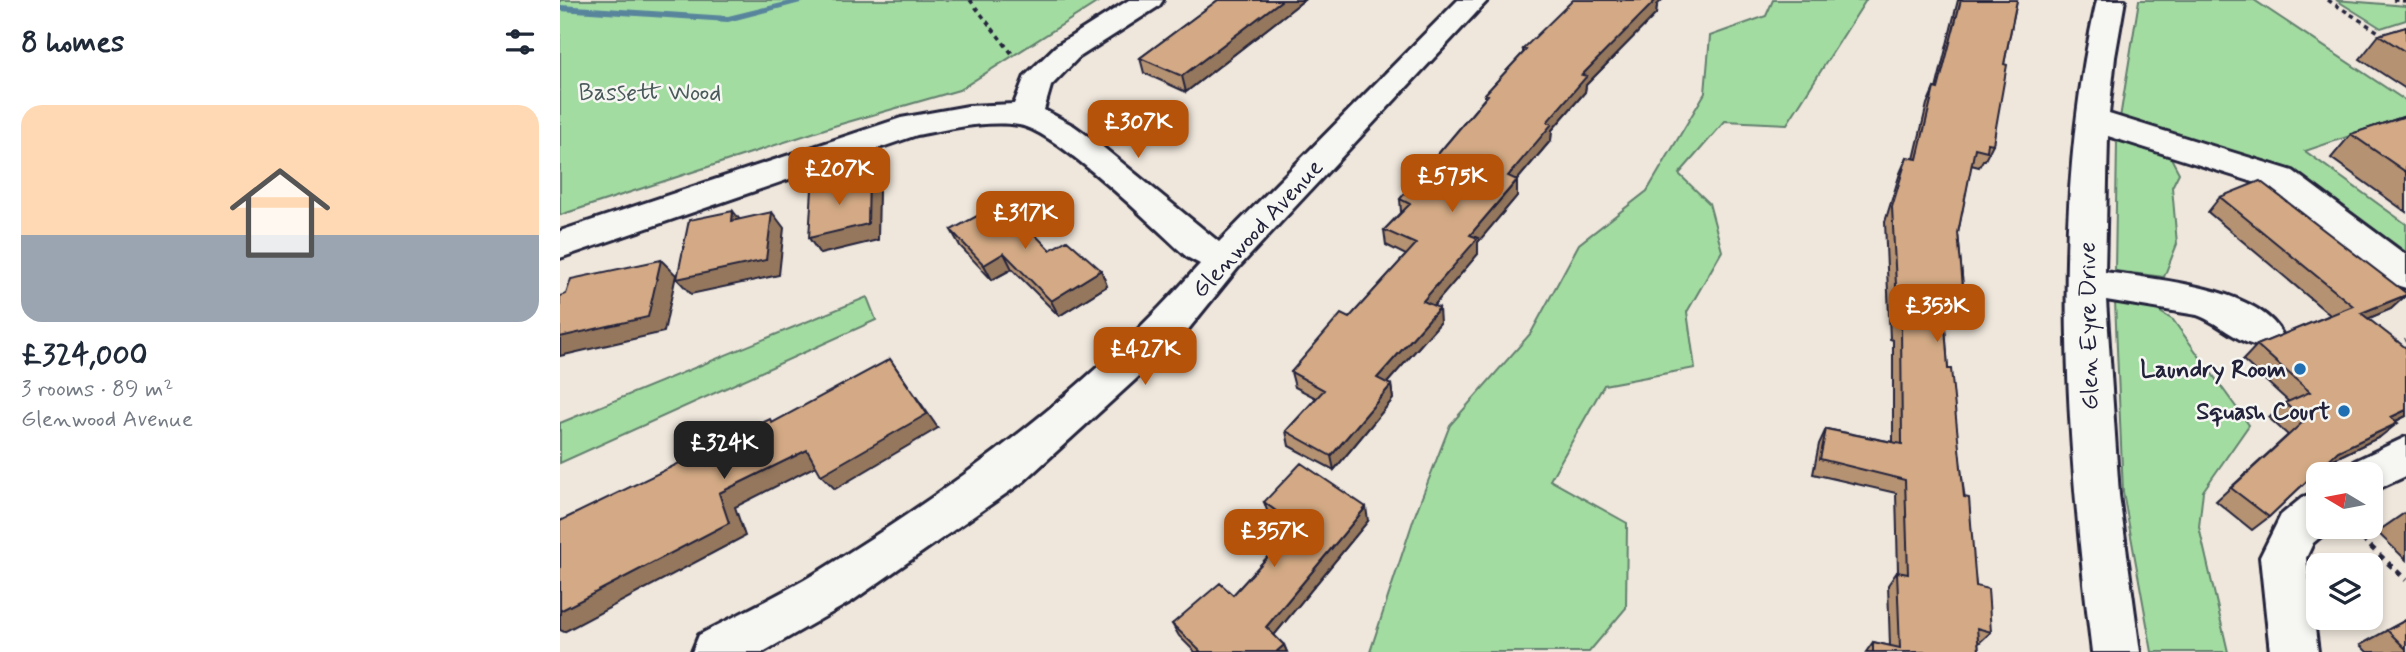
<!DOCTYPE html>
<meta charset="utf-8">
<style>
:root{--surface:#fff;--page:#f2f2f3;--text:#1f2937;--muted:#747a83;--accent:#b45309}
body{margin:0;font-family:Mynerve,sans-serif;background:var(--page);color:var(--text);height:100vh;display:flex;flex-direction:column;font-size:26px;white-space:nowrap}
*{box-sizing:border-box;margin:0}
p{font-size:23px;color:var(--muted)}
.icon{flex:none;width:38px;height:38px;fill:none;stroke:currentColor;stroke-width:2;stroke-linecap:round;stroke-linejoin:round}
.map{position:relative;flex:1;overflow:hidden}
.side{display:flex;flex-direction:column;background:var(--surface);width:560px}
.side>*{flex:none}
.needle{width:46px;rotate:280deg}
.fabs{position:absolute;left:1746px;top:462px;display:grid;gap:14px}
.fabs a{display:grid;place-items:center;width:77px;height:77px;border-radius:14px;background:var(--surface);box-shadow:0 4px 10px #0003;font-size:35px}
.price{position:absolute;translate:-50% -60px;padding:0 16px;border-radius:14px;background:var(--accent);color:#fff;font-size:23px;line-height:46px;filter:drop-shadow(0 2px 4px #0008)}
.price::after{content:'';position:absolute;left:50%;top:42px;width:21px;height:16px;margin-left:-10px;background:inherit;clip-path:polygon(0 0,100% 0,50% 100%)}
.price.active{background:#222;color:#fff}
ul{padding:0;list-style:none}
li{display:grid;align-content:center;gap:14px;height:371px;padding:0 21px}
li span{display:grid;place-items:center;height:217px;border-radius:21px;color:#555}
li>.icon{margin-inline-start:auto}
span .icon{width:126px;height:126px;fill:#fffc;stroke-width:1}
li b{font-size:30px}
h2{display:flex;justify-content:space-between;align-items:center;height:84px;padding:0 21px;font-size:30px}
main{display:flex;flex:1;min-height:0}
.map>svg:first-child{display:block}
.green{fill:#a3dca1;stroke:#627f6e;stroke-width:2}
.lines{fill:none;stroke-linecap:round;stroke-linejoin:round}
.stream{fill:#58859c;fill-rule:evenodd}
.minor-casing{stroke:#22223b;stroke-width:6}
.path-far1{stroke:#22223b;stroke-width:3.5;stroke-dasharray:4.5 4.5;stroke-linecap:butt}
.path{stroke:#22223b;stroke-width:5;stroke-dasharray:6 6;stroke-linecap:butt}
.minor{fill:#f6f6f2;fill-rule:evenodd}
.wall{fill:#b59272;stroke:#22223b;stroke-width:2}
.shaded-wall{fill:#94775d;stroke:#22223b;stroke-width:2}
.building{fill:#d3aa85;stroke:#22223b;stroke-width:2}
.poi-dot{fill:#1f6fb2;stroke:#f6f6f2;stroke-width:2.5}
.labels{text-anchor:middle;stroke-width:5;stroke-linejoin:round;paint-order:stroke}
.park-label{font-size:24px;fill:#495a5a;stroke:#f6f6f2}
.street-label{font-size:24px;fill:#22223b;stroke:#f6f6f2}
.poi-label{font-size:24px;font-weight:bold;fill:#22223b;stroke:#f6f6f2;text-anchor:end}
</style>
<main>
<section class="side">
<h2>8 homes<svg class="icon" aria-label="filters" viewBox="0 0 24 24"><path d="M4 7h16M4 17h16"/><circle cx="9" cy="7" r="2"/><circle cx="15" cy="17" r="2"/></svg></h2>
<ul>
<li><span style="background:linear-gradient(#ffd9b3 60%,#9aa5b1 0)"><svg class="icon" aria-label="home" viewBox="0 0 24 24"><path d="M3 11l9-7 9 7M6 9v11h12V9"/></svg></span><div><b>£324,000</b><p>3 rooms · 89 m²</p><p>Glenwood Avenue</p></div></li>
</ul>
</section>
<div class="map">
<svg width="1846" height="652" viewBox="0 0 1846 652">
<rect width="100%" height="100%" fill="#efe7dc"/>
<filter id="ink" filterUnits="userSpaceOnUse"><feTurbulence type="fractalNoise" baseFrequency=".0143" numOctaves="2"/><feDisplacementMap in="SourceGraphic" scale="14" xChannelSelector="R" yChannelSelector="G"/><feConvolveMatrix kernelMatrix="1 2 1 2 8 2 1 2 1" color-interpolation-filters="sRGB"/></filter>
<g filter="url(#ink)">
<path class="green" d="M 0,0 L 541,0 L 399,90 L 274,126 L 0,215 Z
M 1213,0 L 1306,0 L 1227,124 L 1165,121 L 1119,174 L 1149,203 L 1162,251 L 1127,312 L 1135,368 L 1044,385 L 990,480 L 1067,523 L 1066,608 L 1029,652 L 810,652 L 855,515 L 890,425 L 971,333 L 1019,244 L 1087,191 L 1145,93 L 1150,36 L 1206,16 Z
M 1579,0 L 1694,0 L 1846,101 L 1846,131 L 1831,122 L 1745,151 L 1846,224 L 1846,258 L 1727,169 L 1560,118 Z
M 1776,0 L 1846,6 L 1846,20 L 1821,28 Z
M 1557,141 L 1610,156 L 1619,173 L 1612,187 L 1617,244 L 1604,277 L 1555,271 Z
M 307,297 L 316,320 L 0,463 L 0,423 Z
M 1555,301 L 1595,309 L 1613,320 L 1689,425 L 1643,491 L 1639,527 L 1668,652 L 1592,652 L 1563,492 Z"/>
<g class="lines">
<path class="stream" d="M 234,0 L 252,0 L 168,22 L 0,11 L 0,5 L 168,16 Z"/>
<g class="minor-casing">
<path id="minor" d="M 569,0 L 603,0 L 599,6 L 518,58 L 491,86 L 484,110 L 514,126 L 539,144 L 659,242 L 898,0 L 928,0 L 677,269 L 622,337 L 464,481 L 292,601 L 203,652 L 132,652 L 139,635 C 179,614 222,594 261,570 C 399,485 533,386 640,264 L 627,257 C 595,228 497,131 459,125 C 426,120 390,129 357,135 L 0,258 L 0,231 L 341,118 L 408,106 L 454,104 L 465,76 L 496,46 Z
M 1537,0 L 1565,0 L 1555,57 L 1549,114 L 1733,171 L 1846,255 L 1846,288 L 1833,284 L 1709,187 L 1548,136 L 1545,272 C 1593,279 1698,287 1722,334 L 1717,345 C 1687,354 1665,325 1637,315 L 1546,300 L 1559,495 L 1580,652 L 1532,652 C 1506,442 1489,207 1537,0 Z
M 1846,437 L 1846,476 L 1811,492 L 1811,474 L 1789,474 L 1795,461 Z
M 1759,491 L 1759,527 L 1772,527 L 1753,543 L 1746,558 L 1758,652 L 1710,652 L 1700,557 L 1721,515 L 1743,497 Z"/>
</g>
<path class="path-far1" d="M 410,0 L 453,55
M 1768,0 L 1825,36
M 1833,0 L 1846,1"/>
<path class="path" d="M 1834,345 L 1846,340
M 1793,530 L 1846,580"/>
<use href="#minor" class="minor"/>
</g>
<path class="wall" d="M 658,0 L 744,0 L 626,92 L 584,73 L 580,58 Z
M 1398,0 L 1457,0 L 1444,64 L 1433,144 L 1425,160 L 1423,160 L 1419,167 L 1411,165 L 1398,233 L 1403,287 L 1395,303 L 1383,300 L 1388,369 L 1416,586 L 1431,632 L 1419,643 L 1418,643 L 1419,652 L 1306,652 L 1313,642 L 1330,646 L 1328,585 L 1337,572 L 1338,572 L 1336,493 L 1253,474 L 1259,444 L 1266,429 L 1333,442 L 1333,340 L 1330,339 L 1325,222 L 1340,173 L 1347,157 L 1354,159 L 1367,104 L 1374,88 L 1376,89 Z
M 1097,5 L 1096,14 L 1026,85 L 1025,92 L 992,130 L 991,140 L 957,180 L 957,196 L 918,242 L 918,254 L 874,305 L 880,323 L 827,383 L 831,385 L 833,399 L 774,470 L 729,446 L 726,431 L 756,398 L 735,387 L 731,372 L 789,318 L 846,255 L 826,245 L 824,230 L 841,212 L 840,199 L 925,98 L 925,94 L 963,53 L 963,49 Z
M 1846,27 L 1846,89 L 1800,59 L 1819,35 Z
M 1846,116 L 1846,212 L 1771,158 L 1791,134 Z
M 1660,197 L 1846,293 L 1846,295 L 1831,309 L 1809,318 L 1846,416 L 1836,421 L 1820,437 L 1766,463 L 1709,517 L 1692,530 L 1656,501 L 1728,435 L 1709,418 L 1725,403 L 1729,402 L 1683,360 L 1697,345 L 1770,315 L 1648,212 Z
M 391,230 L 490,250 L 541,270 L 547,286 L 499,316 L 452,269 L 432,280 L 400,246 Z
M 704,502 L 808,521 L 714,635 L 724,645 L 727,652 L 635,652 L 619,636 L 612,624 L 673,595 L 730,532 L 709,516 Z
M 1846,512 L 1846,560 L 1817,532 Z
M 1846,620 L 1846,652 L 1807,652 L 1800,645 Z"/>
<path class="shaded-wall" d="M 722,0 L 744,0 L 626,92 L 622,76 Z
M 1092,0 L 1102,0 L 1097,5 L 1096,14 L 1026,85 L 1025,92 L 992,130 L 991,140 L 947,192 L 948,176 L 987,122 L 1022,75 Z
M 309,176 L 319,192 L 318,240 L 260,254 L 249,238 Z
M 957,180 L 957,196 L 918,242 L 918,254 L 865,316 L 863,301 L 910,235 Z
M 173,211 L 185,226 L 172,221 Z
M 212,212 L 224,228 L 219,275 L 131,294 L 117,279 Z
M 444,253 L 452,269 L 432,280 L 424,265 Z
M 101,260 L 116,275 L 104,332 L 0,356 L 0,337 Z
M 541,270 L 547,286 L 499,316 L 491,301 Z
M 1846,295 L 1831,309 L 1786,328 L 1801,313 Z
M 879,308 L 880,323 L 819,392 L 817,378 Z
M 330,359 L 378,428 L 275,489 L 261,475 Z
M 831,385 L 833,399 L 774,470 L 771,456 Z
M 1846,410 L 1846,416 L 1813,432 L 1831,417 Z
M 1838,423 L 1820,437 L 1761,465 L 1778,451 Z
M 247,450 L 260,464 L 175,507 L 185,536 L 4,632 L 0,630 L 0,611 L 159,493 Z
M 806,507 L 808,521 L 711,639 L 706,627 Z
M 724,645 L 727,652 L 716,652 Z"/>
<path class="building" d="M 658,0 L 722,0 L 622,76 L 580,58 Z
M 1013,0 L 1096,0 L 1022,75 L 1027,76 L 987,122 L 992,124 L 948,176 L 957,180 L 910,235 L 918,238 L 863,301 L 879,308 L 817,378 L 831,385 L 771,456 L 726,431 L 764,390 L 731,372 L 781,314 L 789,318 L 856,244 L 824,230 L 850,204 L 840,199 L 928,95 L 925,94 L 966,50 L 963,49 Z
M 1401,0 L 1457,0 L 1444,64 L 1447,65 L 1433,144 L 1428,143 L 1427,151 L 1415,148 L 1398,233 L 1403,287 L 1382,283 L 1388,369 L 1391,369 L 1404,497 L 1409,498 L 1416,586 L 1428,589 L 1431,632 L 1417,628 L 1419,652 L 1313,652 L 1313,642 L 1340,648 L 1337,572 L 1348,574 L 1345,480 L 1260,459 L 1266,429 L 1342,444 L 1341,324 L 1338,324 L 1332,207 L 1347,157 L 1357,159 L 1374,88 L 1378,89 Z
M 1846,27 L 1846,52 L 1819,35 Z
M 1846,116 L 1846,172 L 1791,134 Z
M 309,176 L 308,224 L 249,238 L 252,189 Z
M 1700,181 L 1846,293 L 1846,295 L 1801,313 L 1846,348 L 1846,410 L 1831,417 L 1838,423 L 1778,451 L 1709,517 L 1671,488 L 1744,421 L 1725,403 L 1750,392 L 1697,345 L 1793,306 L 1660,197 Z
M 443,202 L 490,250 L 507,240 L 541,270 L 491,301 L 444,253 L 424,265 L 391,230 Z
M 173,211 L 172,221 L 212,212 L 206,260 L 117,279 L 129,220 Z
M 101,260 L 88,317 L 0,337 L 0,296 L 6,294 L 11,279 Z
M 330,359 L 367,414 L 261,475 L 247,450 L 159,493 L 169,523 L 0,611 L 0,521 L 210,419 L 212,423 Z
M 741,463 L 806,507 L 706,627 L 724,645 L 716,652 L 639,652 L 640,651 L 612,624 L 660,583 L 673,595 L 736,526 L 704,502 Z
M 1846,620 L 1846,649 L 1827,630 Z"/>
</g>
<g class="poi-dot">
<circle cx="1740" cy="369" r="7"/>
<circle cx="1784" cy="411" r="7"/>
</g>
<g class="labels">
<g class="park-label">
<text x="90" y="100">Bassett Wood</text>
</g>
<g class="street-label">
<text transform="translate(697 228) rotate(-47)" y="8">Glenwood Avenue</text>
<text transform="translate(1528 326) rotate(-91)" y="8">Glen Eyre Drive</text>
</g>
<g class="poi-label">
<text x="1726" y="377">Laundry Room</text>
<text x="1770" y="419">Squash Court</text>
</g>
</g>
</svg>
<div class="fabs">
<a><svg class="needle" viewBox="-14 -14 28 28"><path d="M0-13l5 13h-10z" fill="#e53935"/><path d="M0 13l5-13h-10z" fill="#747a83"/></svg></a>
<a><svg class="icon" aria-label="layers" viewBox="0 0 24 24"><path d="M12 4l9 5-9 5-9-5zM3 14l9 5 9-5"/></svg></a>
</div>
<b class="price" style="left:578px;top:160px">£307K</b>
<b class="price" style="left:279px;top:207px">£207K</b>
<b class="price" style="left:892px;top:214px">£575K</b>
<b class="price" style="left:465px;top:251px">£317K</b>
<b class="price" style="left:1377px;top:344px">£353K</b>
<b class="price" style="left:585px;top:387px">£427K</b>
<b class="price active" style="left:164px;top:481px">£324K</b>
<b class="price" style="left:714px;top:569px">£357K</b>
</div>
</main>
